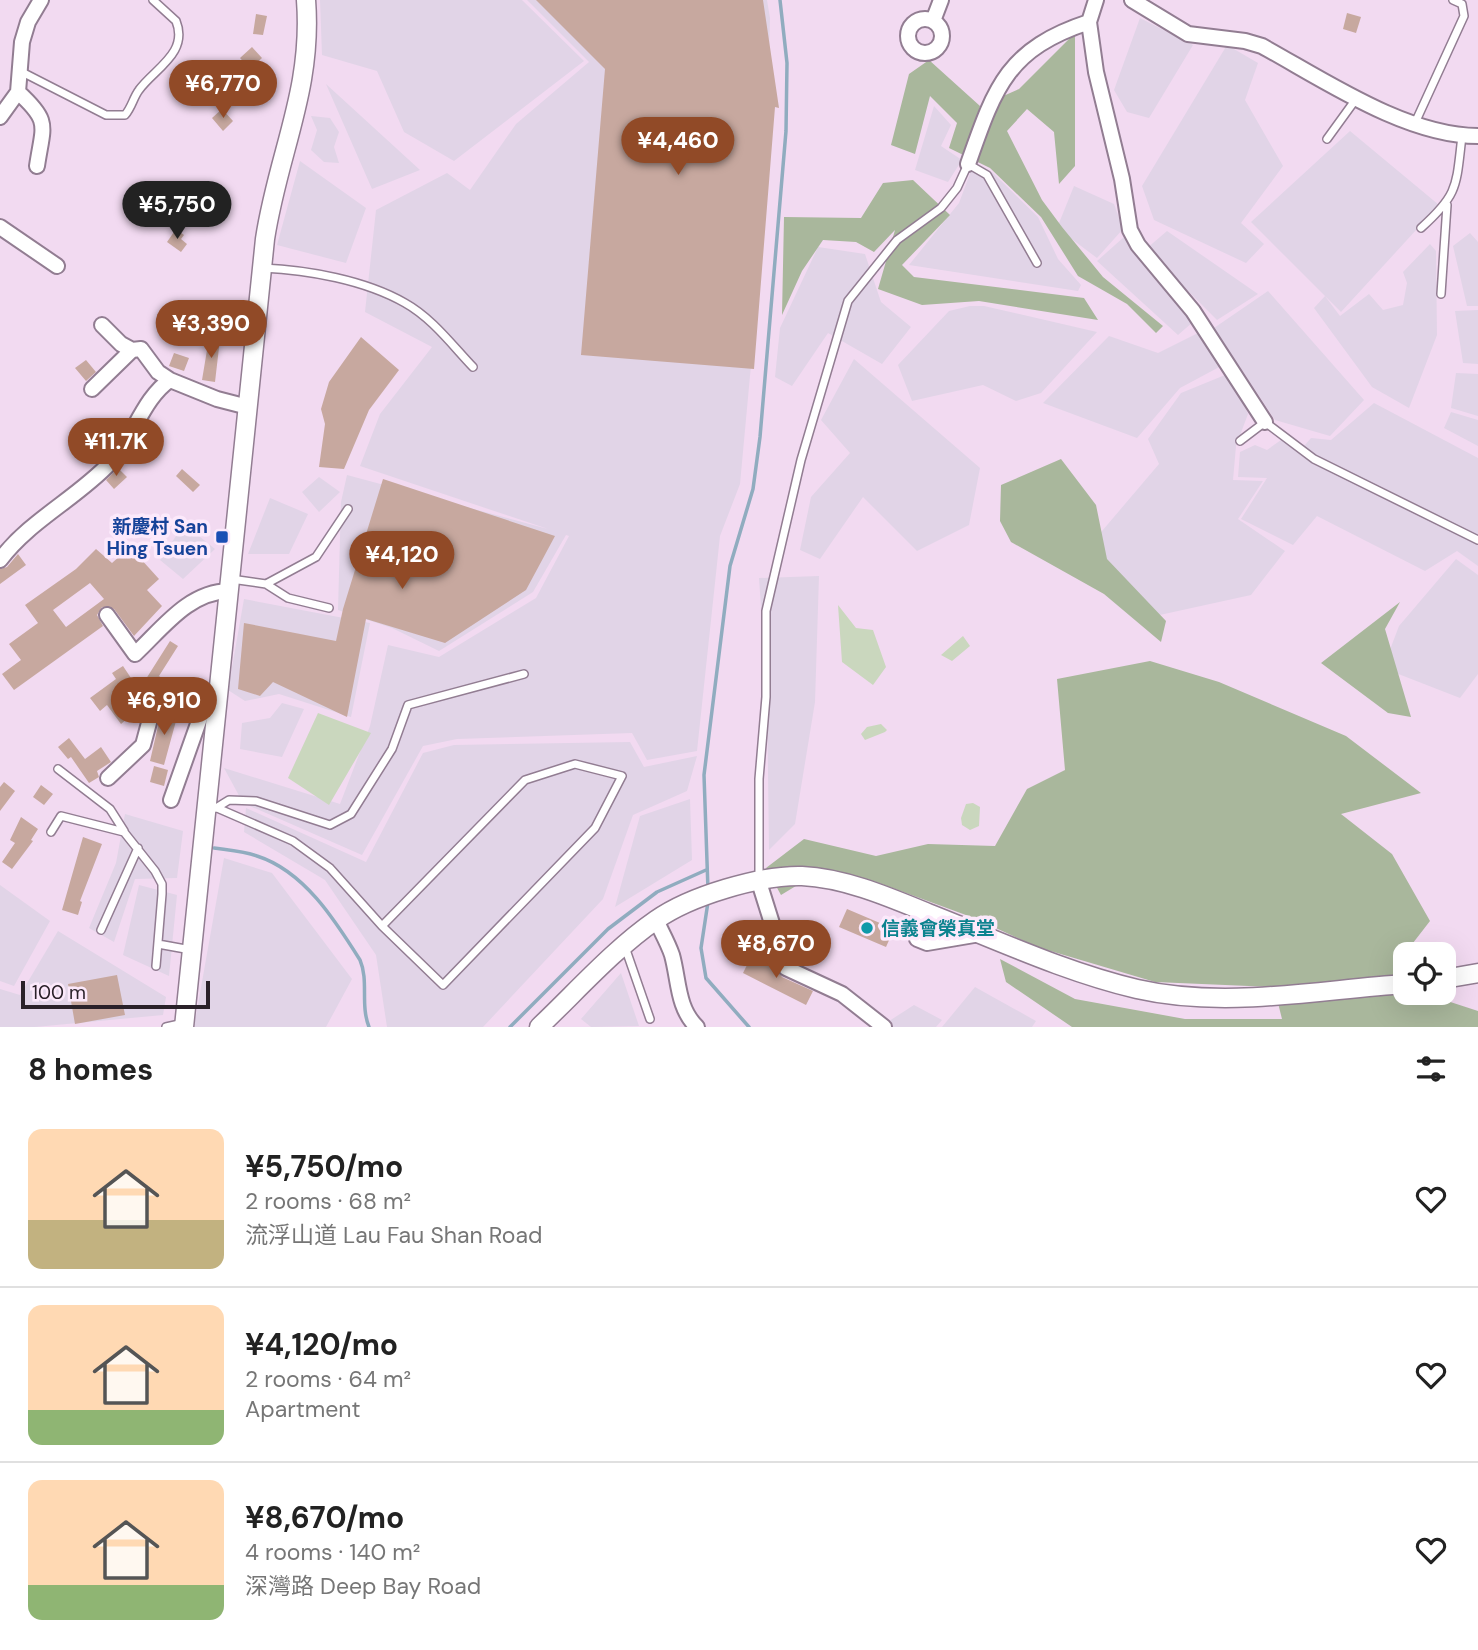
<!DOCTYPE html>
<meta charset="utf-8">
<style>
:root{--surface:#fff;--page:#f6f6f6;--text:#222;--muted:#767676;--line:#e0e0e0;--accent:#914a27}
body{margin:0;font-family:"DM Sans","Noto Sans SC",sans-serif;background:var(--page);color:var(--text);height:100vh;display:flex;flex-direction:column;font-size:26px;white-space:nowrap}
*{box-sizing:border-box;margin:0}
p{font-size:23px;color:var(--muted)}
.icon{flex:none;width:38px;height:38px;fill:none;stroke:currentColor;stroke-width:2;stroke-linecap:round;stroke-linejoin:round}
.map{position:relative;height:1027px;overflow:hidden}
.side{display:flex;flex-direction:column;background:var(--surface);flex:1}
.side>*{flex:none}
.buttons{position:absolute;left:1393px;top:942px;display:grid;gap:14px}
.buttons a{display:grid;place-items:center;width:63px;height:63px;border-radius:14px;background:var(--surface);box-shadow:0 7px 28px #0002;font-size:35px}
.scale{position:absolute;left:21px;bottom:18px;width:189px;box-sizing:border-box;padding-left:7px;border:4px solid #2a2129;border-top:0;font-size:19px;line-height:24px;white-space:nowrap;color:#2a2129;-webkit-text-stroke:5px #fce9fb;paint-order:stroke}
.price{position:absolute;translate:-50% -60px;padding:0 16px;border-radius:24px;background:var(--accent);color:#fff;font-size:23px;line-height:46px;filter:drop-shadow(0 2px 4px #0008)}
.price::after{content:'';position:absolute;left:50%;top:42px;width:21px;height:16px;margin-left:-10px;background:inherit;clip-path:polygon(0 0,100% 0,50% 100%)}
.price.selected{background:#222;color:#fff}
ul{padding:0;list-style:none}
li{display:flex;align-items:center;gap:21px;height:175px;padding:0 28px}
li+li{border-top:2px solid var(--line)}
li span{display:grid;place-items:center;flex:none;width:196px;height:140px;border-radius:14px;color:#555}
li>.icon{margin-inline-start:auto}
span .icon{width:84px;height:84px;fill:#fffc;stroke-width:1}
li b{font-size:30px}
h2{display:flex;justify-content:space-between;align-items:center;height:84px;padding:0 28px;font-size:30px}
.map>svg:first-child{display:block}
.industrial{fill:#e1d4e7}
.green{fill:#cad7be}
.forest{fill:#a9b79c}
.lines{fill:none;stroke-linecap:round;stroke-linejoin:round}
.stream{stroke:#90acbf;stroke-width:3.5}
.building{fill:#c7a89f;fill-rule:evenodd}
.service-casing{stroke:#927d92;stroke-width:10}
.minor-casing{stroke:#927d92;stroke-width:18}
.tertiary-casing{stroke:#927d92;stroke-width:21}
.service{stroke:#fff;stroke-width:7}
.minor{stroke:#fff;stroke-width:14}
.tertiary{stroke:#fff;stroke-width:18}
.transit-dot{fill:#1a4fb4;stroke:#fce9fb;stroke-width:2.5}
.culture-dot{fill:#0f9aa8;stroke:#fce9fb;stroke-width:2.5}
.labels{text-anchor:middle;stroke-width:7;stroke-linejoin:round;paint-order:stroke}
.transit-label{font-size:19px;font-weight:bold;fill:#164399;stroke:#fce9fb;text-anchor:end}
.culture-label{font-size:19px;font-weight:bold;fill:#0d838f;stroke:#fce9fb;text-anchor:start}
</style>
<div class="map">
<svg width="1478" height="1027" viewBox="0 0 1478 1027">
<rect width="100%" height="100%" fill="#f2daf1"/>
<path class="industrial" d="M 320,0 L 522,0 L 584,61 L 454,161 L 404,132 L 377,71 L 322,55 Z
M 527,0 L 767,0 L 770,18 L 765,214 L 740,484 L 720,536 L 697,751 L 647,760 L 632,733 L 457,739 L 423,746 L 362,855 L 243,803 L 224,768 L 340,804 L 370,726 L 388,645 L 439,657 L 536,598 L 569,536 L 566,535 L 533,592 L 439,651 L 392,628 L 338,610 L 341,502 L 347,475 L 548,529 L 360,466 L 380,414 L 432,347 L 365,312 L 376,210 L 447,173 L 470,190 L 516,124 L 589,62 Z
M 1140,18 L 1193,45 L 1149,118 L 1127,112 L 1114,90 Z
M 1227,45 L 1258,63 L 1245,100 L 1283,166 L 1241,223 L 1264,244 L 1246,263 L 1154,220 L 1142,186 Z
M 326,84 L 420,170 L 372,189 Z
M 934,106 L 951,125 L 941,146 L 962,160 L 948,182 L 915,170 Z
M 311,116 L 330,118 L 339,132 L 334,147 L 339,163 L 324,162 L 311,150 L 317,130 Z
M 1350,131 L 1439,205 L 1341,312 L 1251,222 Z
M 300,161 L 366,208 L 346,263 L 277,245 Z
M 974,163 L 993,173 L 1038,217 L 1058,259 L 1081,285 L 1078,291 L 909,265 L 959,203 Z
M 1074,186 L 1114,204 L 1123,229 L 1097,258 L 1057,228 Z
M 1167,231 L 1258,294 L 1217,320 L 1146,249 Z
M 1470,233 L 1478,242 L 1478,306 L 1467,306 L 1453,246 Z
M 1124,237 L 1193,322 L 1178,335 L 1097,261 Z
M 1430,244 L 1436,251 L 1437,335 L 1409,408 L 1372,387 L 1314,308 L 1325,296 L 1340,316 L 1369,294 L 1383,310 L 1403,305 L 1407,283 L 1403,272 Z
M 818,247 L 865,254 L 881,302 L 911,327 L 882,364 L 828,333 L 792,386 L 775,377 L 780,328 Z
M 1268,291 L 1364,400 L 1330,436 L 1275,420 L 1214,328 Z
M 970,306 L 984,306 L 1097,332 L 1041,393 L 1016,401 L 983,385 L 912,401 L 898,365 L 949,311 Z
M 1478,310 L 1478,364 L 1463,363 L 1455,311 Z
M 1198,333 L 1223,365 L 1180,388 L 1137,438 L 1043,403 L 1109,336 L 1158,353 Z
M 854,359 L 980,468 L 969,525 L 917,551 L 863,497 L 820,559 L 800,550 L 811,497 L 850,453 L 821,420 Z
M 1230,373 L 1248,414 L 1236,446 L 1233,480 L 1263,481 L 1238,519 L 1285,551 L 1251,595 L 1146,618 L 1091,544 L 1159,464 L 1148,439 L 1181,393 Z
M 1456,373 L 1478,374 L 1478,416 L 1451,408 Z
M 1374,403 L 1478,458 L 1478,566 L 1457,551 L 1425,571 L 1317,516 L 1293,545 L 1241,519 L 1267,478 L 1238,477 L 1240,452 L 1255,445 L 1267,450 L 1281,440 L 1305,445 L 1311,438 L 1331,440 Z
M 1451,412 L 1478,420 L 1478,446 L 1444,428 Z
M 319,477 L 340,492 L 319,512 L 302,492 Z
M 270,498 L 308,514 L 289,554 L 248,554 Z
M 184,524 L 215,549 L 183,579 L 160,560 Z
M 1456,559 L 1478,575 L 1478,674 L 1460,698 L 1383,668 L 1399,626 Z
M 819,576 L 815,702 L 795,824 L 769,850 L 767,692 L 759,578 Z
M 244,599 L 370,623 L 351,717 L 279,694 L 245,701 L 228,690 Z
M 282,703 L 304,709 L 282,757 L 240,749 L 242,723 L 270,718 Z
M 630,742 L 644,767 L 697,756 L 687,791 L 633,815 L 603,899 L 483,1027 L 387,1027 L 376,955 L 325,880 L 244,832 L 246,808 L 366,862 L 423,753 L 454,745 Z
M 690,799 L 692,860 L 615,907 L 640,816 Z
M 125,814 L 183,831 L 177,878 L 135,879 L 114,942 L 89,928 L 116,863 Z
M 224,858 L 272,873 L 352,979 L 326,1027 L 194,1027 Z
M 0,885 L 50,921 L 14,986 L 0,981 Z
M 139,885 L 177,895 L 169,976 L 123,955 Z
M 58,931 L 166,997 L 163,1015 L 35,1027 L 0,1027 L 0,989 L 20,995 Z
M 621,973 L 639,1026 L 591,1027 L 581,1019 Z
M 975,987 L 1036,1021 L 1032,1027 L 942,1027 Z
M 914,1005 L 942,1020 L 936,1027 L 893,1027 L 886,1023 Z"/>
<path class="green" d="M 838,605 L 856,628 L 873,630 L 886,667 L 873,685 L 842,662 Z
M 963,636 L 970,646 L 952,661 L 941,655 Z
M 318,713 L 371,733 L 329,805 L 288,778 Z
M 881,724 L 887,730 L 885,732 L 865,740 L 861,734 L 867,727 Z
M 973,803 L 980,807 L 979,826 L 970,830 L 962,825 L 961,818 L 966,804 Z"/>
<path class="forest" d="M 1075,33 L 1075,166 L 1059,184 L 1054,132 L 1027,109 L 1007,131 L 1042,200 L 1062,227 L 1103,277 L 1163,326 L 1156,333 L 1127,304 L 1078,276 L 1041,217 L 990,168 L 949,148 L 957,123 L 930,96 L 915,154 L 891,145 L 909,74 L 929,60 L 980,106 L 975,126 L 1001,97 L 1019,89 Z
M 913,180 L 950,215 L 902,265 L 914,277 L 1084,298 L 1098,320 L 979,301 L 922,305 L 878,289 L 895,230 L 874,252 L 856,242 L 823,240 L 802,271 L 782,315 L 784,217 L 861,218 L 883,183 Z
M 1061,459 L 1096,505 L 1107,559 L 1166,621 L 1161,642 L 1104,594 L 1011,542 L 1000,521 L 1001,485 Z
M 1400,602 L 1385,629 L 1411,717 L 1388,713 L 1321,663 Z
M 1150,661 L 1219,682 L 1346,736 L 1421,793 L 1341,814 L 1392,854 L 1430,921 L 1399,961 L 1405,968 L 1405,992 L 1430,992 L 1435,997 L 1478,1011 L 1478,1027 L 1072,1027 L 1006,982 L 1000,959 L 1075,999 L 1185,1019 L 1282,1019 L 1274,987 L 1155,982 L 1037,947 L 974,918 L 876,882 L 824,869 L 781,895 L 766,868 L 804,839 L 876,856 L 928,844 L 995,846 L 1027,789 L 1065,770 L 1057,679 Z"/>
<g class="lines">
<path class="stream" d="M 214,848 C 228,850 244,851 257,856 C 304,871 335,920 360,960 C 369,981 360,1004 369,1027
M 708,890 L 704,775 L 730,566 L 753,489 L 760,437 L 786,131 L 787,63 L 780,0
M 708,902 L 701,948 L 706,978 L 749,1027
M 510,1027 L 608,929 L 657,892 L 706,870"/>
</g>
<path class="building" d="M 536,0 L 763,0 L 779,108 L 775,107 L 754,369 L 581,355 L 605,69 Z
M 1347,13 L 1361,17 L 1356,33 L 1343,29 Z
M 256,14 L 267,16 L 263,35 L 253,34 Z
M 252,47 L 262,58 L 250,69 L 240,58 Z
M 222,109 L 233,121 L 223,131 L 212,118 Z
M 176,229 L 184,235 L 181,239 L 187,244 L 181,252 L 167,242 Z
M 361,337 L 399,370 L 369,410 L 344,469 L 319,467 L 325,424 L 321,409 L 329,382 Z
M 209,338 L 220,339 L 215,382 L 202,380 Z
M 174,353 L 189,358 L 184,371 L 169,366 Z
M 86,360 L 96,372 L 86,381 L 75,368 Z
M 102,441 L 109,449 L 100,459 L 92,451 Z
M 118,468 L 127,477 L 114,489 L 106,480 Z
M 182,469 L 200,485 L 193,492 L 176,476 Z
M 383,479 L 555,536 L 526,590 L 445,643 L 366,619 L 347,717 L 273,682 L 260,696 L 238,689 L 244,623 L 336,641 L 343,609 Z
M 130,547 L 159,579 L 147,590 L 162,606 L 134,636 L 114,609 L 102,607 L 97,615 L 103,626 L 14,690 L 2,674 L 21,660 L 9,644 L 38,623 L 25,605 L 76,569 L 96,549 L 112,563 ZM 90,583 L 104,599 L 66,627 L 53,610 Z
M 18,554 L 26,565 L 0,584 L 0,569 L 7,567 Z
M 170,641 L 178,646 L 159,676 L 163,679 L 150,699 L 121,724 L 107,705 L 100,711 L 90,698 L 116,679 L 112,673 L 123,666 L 139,690 Z
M 167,709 L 179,710 L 164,765 L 150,761 L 158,726 Z
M 69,738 L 85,759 L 101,747 L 111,762 L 97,771 L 99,777 L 89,783 L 71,757 L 68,759 L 58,747 Z
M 154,766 L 168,770 L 164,786 L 150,782 Z
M 4,782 L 15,791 L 0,811 L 0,787 Z
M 41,785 L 53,794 L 44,805 L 33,797 Z
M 21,817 L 38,829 L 31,840 L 33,841 L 12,869 L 2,862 L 15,843 L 10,840 Z
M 83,837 L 102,844 L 80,901 L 82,902 L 78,915 L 62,910 Z
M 847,909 L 894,929 L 886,947 L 839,927 Z
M 752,955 L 776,967 L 782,977 L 813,991 L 806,1005 L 743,973 Z
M 117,975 L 125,1015 L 75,1024 L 68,984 Z"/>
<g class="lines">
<g class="service-casing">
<path id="service" d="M 20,71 L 106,115 L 125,115 C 132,107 133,98 139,90 C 154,69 189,53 176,21 L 153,0
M 1415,123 L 1464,16 L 1462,4 L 1453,0
M 1327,139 L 1356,99
M 1421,228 C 1459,194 1456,186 1462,136
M 263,268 C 308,270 365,280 405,303 C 432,318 452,345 473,367
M 1441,294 L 1447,205
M 1240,441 L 1265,422 L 1314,459 L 1478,540
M 231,579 L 266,584 L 288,598 L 329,608
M 266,584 L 316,557 L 348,509
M 58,769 L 110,809 L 124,831
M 208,804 L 293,841 L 330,868 L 382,926 L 443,985 L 595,828 L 622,776 L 575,764 L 525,780 L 382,926
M 216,808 L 229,800 L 256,801 L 330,825 L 351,814 L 392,749 L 408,705 L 524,674
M 51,832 L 61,816 L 124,832 L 155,871 L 162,884 L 162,894 L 156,966
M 759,881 L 759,779 L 766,697 L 766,611 L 801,460 L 848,301 L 897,240 L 941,208 L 957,188 L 968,164 L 987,175 L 1037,263
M 101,930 L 138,848
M 158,944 L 191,950
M 625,947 L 650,1019
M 166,1027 L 184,1023"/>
</g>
<g class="minor-casing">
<path id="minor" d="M 1096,0 L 1089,22 L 1096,72 L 1122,179 L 1130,230 L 1138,245 L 1193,311 L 1265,422
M 1132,0 L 1188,34 L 1245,41 L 1262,46 C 1324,80 1406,136 1478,136
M908 36a17 17 0 1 1 34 0a17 17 0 1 1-34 0Z
M 933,21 L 941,0
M 18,92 C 51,122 43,125 37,166
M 0,117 L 18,92 L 22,42 L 28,22 L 41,0
M 968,164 C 995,87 1007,49 1089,22
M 0,227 L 57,266
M 102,325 L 121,344 L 132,350
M 92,389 L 132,350 L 141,349 L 158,372 L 170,380
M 0,560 C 29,521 77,498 110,463 C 133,439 143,398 170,380 L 217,399 L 248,407
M 107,615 L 135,654 C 163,628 188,592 229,591
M 108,778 L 143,745 L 150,719 L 161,700 L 189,694 L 205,704
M 171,800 L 205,704 L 212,705
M 759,882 L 786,968 L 842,994 L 884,1027
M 656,920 C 661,931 668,943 672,955 C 679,980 677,1008 697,1027
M 917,939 L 927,943 L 980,934"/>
</g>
<g class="tertiary-casing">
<path id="tertiary" d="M 1444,979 L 1478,973
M 184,1027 L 265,239 C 278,153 313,90 306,0
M 539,1027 C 577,991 614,949 656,920 C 690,896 760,875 802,876 C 845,878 889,897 928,913 C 997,940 1065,972 1137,989 C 1225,1009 1316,990 1405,984"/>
</g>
<use href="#service" class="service"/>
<use href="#minor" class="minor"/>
<use href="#tertiary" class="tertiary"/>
</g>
<rect class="transit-dot" x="215" y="530" width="14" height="14" rx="3.5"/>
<circle class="culture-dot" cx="867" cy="928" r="7"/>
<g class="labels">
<g class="transit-label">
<text x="208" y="533">新慶村 San<tspan x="208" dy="22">Hing Tsuen</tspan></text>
</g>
<g class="culture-label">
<text x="881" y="935">信義會榮真堂</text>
</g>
</g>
</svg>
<div class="buttons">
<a><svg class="icon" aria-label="locate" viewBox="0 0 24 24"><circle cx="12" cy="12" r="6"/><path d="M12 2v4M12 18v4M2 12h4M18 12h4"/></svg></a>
</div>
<div class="scale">100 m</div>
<b class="price" style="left:223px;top:120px">¥6,770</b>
<b class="price" style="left:678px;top:177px">¥4,460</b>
<b class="price selected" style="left:177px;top:241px">¥5,750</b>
<b class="price" style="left:211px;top:360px">¥3,390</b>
<b class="price" style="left:116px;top:478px">¥11.7K</b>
<b class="price" style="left:402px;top:591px">¥4,120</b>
<b class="price" style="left:164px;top:737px">¥6,910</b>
<b class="price" style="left:776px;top:980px">¥8,670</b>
</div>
<section class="side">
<h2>8 homes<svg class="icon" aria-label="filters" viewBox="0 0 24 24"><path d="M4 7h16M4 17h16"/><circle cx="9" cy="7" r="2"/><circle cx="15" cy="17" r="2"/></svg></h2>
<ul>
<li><span style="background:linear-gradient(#ffd9b3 65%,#c2b280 0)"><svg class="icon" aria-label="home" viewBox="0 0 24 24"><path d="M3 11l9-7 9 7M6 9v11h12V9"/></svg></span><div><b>¥5,750/mo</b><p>2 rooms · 68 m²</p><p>流浮山道 Lau Fau Shan Road</p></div><svg class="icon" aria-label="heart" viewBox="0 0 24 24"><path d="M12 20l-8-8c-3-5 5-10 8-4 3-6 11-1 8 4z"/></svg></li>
<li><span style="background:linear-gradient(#ffd9b3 75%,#8fb573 0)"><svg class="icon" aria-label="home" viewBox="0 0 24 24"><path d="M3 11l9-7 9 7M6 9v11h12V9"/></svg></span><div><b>¥4,120/mo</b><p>2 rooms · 64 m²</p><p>Apartment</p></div><svg class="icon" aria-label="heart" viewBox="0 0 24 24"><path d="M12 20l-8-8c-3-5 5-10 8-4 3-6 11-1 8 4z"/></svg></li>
<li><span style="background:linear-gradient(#ffd9b3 75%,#8fb573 0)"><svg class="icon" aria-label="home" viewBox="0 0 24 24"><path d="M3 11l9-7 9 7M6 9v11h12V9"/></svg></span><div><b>¥8,670/mo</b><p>4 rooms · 140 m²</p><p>深灣路 Deep Bay Road</p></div><svg class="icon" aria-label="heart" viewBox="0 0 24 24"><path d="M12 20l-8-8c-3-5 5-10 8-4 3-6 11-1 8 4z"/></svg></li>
</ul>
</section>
